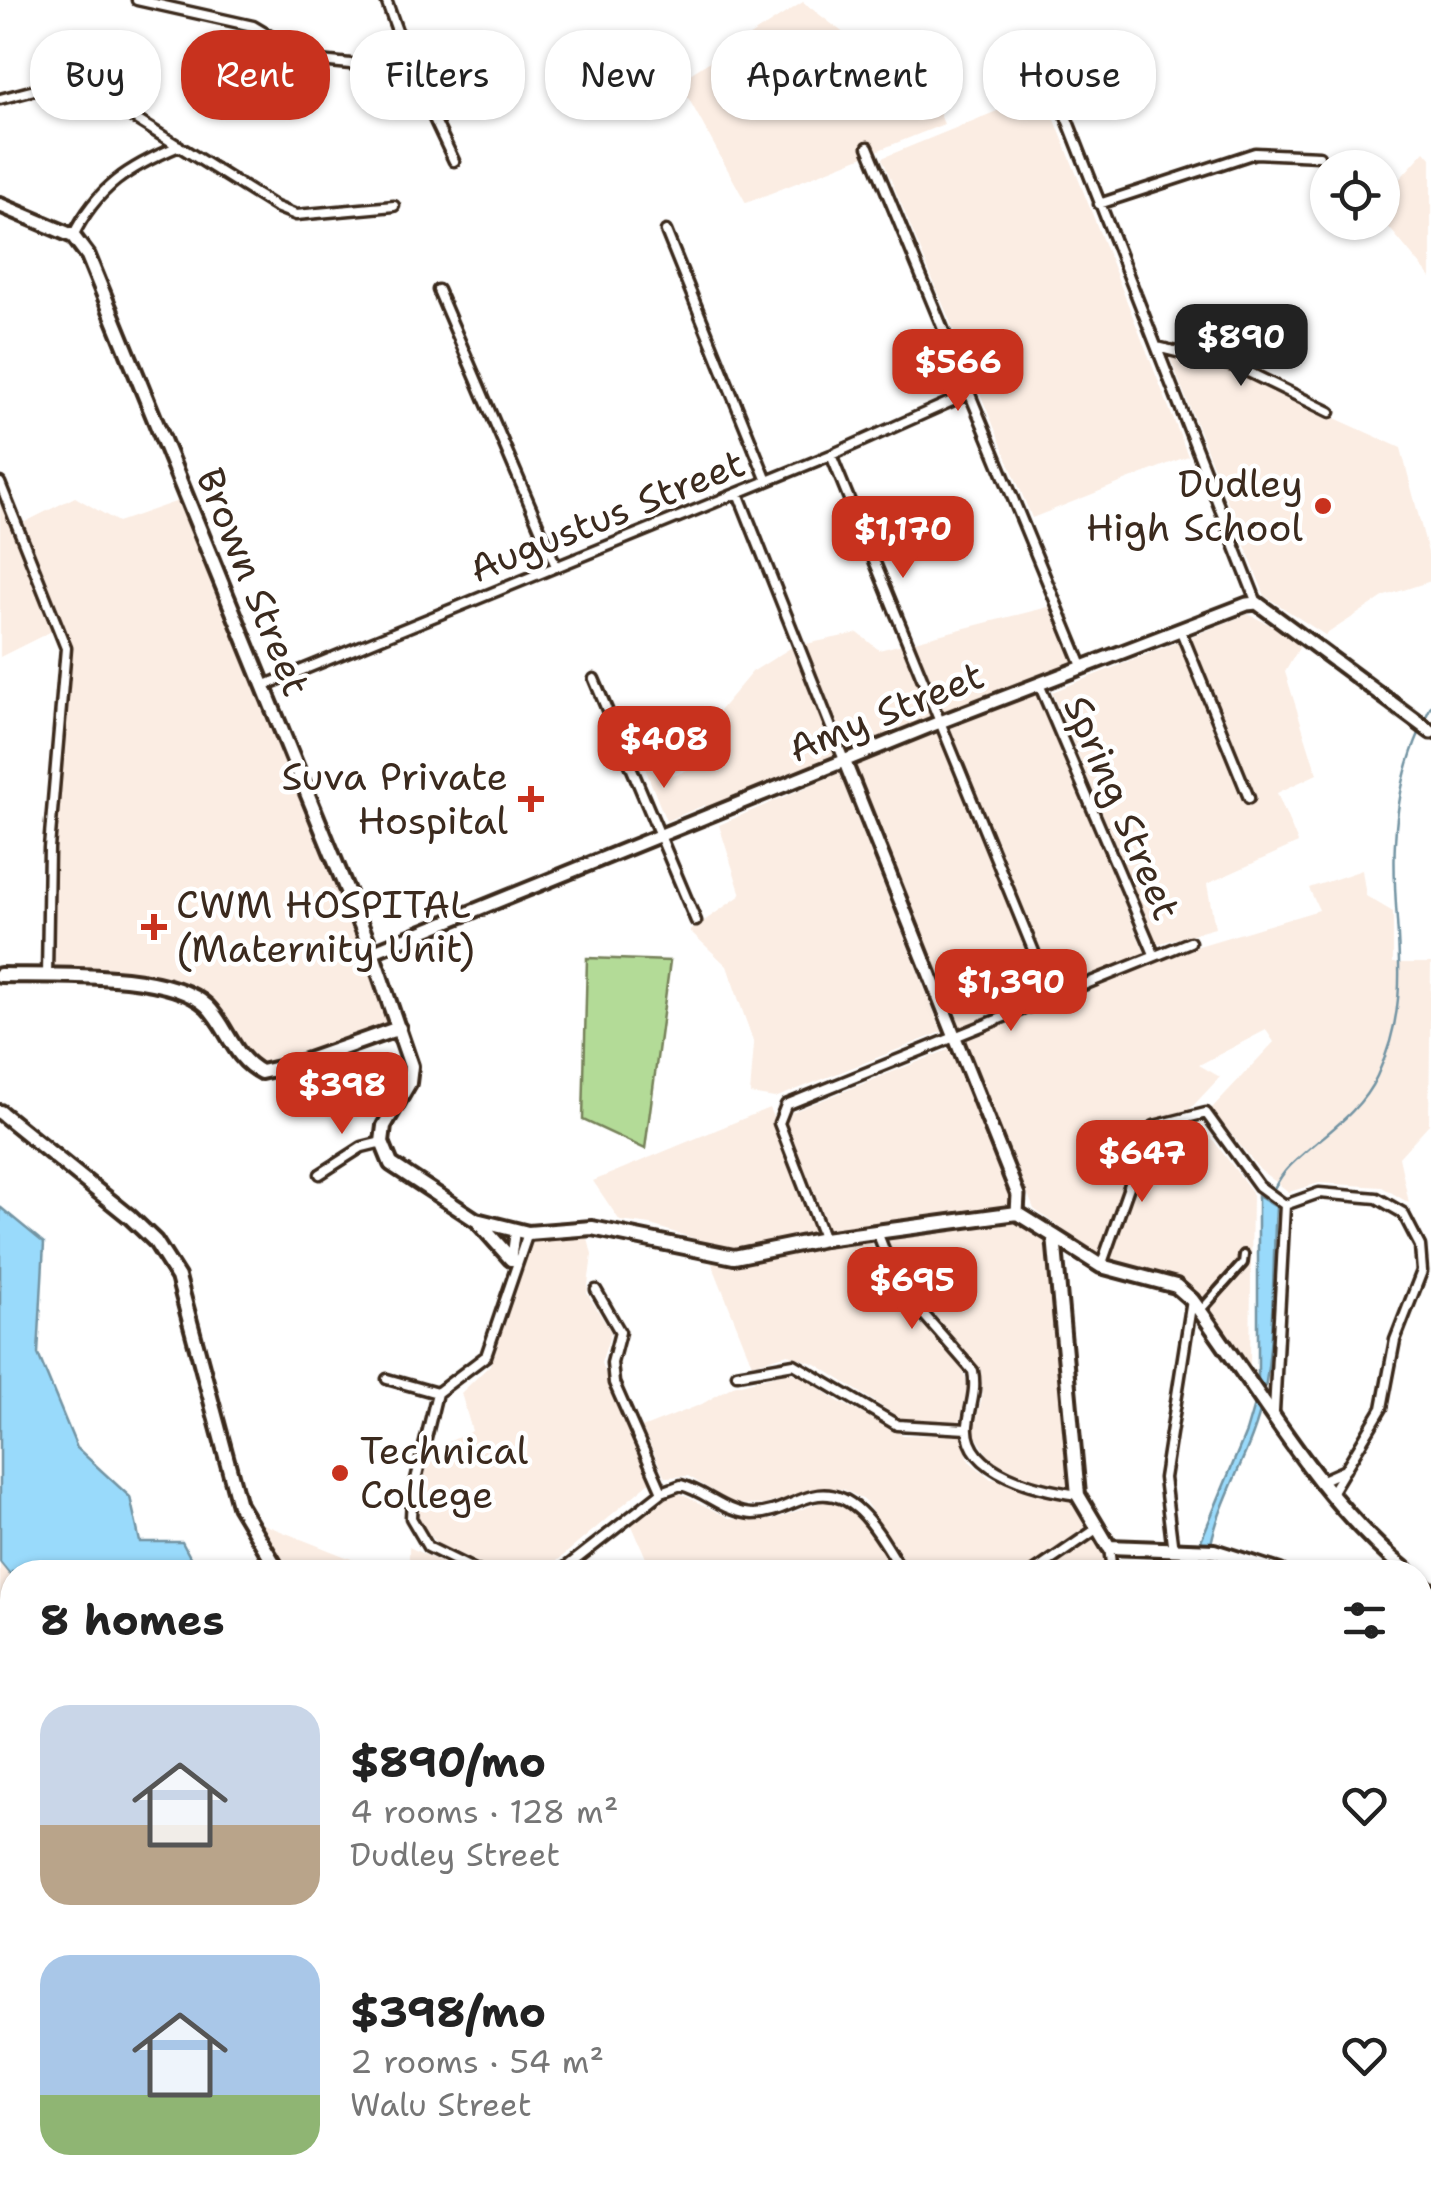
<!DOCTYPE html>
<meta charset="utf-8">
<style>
:root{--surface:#fff;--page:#f6f6f6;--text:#222;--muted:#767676;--accent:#c8321e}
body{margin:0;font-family:"Shantell Sans",sans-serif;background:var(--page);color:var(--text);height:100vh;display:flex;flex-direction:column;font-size:38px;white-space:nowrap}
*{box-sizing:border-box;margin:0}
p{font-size:32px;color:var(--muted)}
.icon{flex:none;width:55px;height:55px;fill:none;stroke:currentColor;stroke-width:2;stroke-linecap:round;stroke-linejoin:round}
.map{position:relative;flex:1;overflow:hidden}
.side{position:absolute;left:0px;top:1560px;width:1432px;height:642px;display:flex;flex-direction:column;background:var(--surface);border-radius:40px 40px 0 0;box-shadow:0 2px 8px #0004}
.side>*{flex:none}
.guide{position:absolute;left:30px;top:30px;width:1372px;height:90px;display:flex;gap:20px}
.controls{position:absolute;left:1310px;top:150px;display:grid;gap:20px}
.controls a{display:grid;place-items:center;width:90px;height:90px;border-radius:50%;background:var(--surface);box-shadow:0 2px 8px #0004;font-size:50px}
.price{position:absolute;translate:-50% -85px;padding:0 22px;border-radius:20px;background:var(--accent);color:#fff;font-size:32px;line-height:65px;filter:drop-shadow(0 2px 5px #0008)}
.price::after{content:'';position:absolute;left:50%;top:60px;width:30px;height:22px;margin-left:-15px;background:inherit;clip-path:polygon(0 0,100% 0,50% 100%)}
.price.on{background:#222;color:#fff}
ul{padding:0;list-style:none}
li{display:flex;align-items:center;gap:30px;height:250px;padding:0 40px}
li span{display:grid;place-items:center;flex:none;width:280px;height:200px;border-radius:30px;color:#555}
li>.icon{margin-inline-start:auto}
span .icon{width:120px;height:120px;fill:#fffc;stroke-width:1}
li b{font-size:42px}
h2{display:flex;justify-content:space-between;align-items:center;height:120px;padding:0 40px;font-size:42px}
.pill{padding:0 35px;border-radius:40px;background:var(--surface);box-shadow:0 2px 8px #0004;font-size:35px;line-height:90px}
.pill.on{background:var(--accent);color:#fff}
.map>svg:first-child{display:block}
.built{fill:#fbede3}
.green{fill:#b3db97;stroke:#77825a;stroke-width:2.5}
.water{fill:#99dafb;stroke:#7394a3;stroke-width:2.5}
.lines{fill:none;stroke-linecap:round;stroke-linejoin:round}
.stream{stroke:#7394a3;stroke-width:2.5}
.pedestrian-casing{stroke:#3b2a1e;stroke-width:14}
.minor-casing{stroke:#3b2a1e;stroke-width:15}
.secondary-casing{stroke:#3b2a1e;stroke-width:19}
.primary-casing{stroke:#3b2a1e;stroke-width:20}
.trunk-casing{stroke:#3b2a1e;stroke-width:20}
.pedestrian{stroke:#fff;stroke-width:6}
.minor{stroke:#fff;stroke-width:8}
.secondary{stroke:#fff;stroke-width:11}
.primary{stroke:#fff;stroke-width:12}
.trunk{stroke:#fff;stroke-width:12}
.poi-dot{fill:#c8321e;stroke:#fff;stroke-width:4}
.labels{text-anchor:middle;stroke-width:9;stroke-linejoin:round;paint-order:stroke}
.poi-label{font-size:38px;fill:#3b2a1e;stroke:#fff;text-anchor:end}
.street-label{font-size:38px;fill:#3b2a1e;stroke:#fff}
</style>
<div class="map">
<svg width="1431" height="2202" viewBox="0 0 1431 2202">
<rect width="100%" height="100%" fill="#fff"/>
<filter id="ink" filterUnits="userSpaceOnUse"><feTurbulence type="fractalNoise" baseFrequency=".01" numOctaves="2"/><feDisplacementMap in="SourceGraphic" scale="20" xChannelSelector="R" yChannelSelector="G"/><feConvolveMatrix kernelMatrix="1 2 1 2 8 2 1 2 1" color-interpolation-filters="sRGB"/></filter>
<g filter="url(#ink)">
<path class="built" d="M 803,2 L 875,57 L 915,56 L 944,124 L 746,203 L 679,81 Z
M 1044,92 L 1188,456 L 1032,518 L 882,158 Z
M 1425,151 L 1431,158 L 1431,278 L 1382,219 L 1383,197 Z
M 1170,358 L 1235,373 L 1401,448 L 1431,564 L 1431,581 L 1385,596 L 1325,635 L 1265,596 Z
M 75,497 L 118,522 L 181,500 L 394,1017 L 394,1030 L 262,1068 L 245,1057 L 191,989 L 51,976 L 53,847 L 71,648 L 19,525 Z
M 0,498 L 56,629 L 0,657 Z
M 1056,605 L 1079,666 L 708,810 L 705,805 L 666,821 L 645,768 L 676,775 L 710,759 L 709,723 L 752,672 L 792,647 L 858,633 L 879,650 Z
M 1248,614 L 1303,641 L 1285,672 L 1317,774 L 1277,793 L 1298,843 L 1207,884 L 1215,928 L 1157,944 L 1052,692 Z
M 1036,693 L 1146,956 L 958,1035 L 851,764 Z
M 839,773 L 942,1032 L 775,1098 L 750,1094 L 754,1044 L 727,966 L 690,931 L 741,895 L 719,825 Z
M 1362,870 L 1366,896 L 1393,912 L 1393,963 L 1431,963 L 1429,1124 L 1399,1157 L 1409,1203 L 1382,1187 L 1319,1183 L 1289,1192 L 1260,1170 L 1211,1109 L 1274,1042 L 1266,1030 L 1199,1065 L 1220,1077 L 1190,1109 L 1252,1192 L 1250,1366 L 1196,1296 L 1177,1279 L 1095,1253 L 1034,1209 L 964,1039 L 1155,959 L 1319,910 L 1309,888 Z
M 950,1049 L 984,1116 L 1017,1200 L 1012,1211 L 869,1235 L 885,1284 L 963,1368 L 968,1388 L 960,1421 L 903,1420 L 816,1364 L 788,1354 L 752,1364 L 707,1251 L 737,1259 L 828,1235 L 785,1127 L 792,1112 Z
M 769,1108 L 824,1232 L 737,1252 L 651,1225 L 620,1221 L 593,1181 Z
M 1024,1220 L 1046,1240 L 1069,1488 L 1028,1481 L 996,1468 L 973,1431 L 982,1398 L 981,1370 L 893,1266 L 884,1233 L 941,1224 Z
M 586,1230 L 592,1255 L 587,1293 L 611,1332 L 601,1363 L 650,1482 L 544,1572 L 497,1572 L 438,1544 L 417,1521 L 429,1451 L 472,1431 L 461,1393 L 490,1365 L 526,1234 Z
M 788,1372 L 802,1376 L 838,1401 L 903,1435 L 962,1435 L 969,1461 L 991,1479 L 1009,1480 L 1072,1502 L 1087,1526 L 1027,1569 L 1029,1572 L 913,1572 L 864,1500 L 843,1489 L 820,1488 L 764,1505 L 734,1504 L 688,1476 L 665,1477 L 642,1428 L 702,1404 L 733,1386 Z
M 673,1490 L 731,1519 L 773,1520 L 826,1500 L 856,1513 L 898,1572 L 652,1572 L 630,1521 Z
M 253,1520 L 379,1570 L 381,1572 L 287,1572 Z
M 1095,1533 L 1107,1549 L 1108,1572 L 1042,1572 Z
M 409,1547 L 461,1572 L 409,1572 Z
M 0,1562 L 12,1577 L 12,1808 L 0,1806 Z
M 0,1835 L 12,1837 L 12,2058 L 5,2058 L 0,2073 Z"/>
<path class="green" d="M 587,958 L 670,961 L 645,1149 L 583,1120 Z"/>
<path class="water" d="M 1258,1196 L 1276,1207 C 1272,1268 1275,1340 1263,1399 C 1251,1459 1210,1510 1207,1572 L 1188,1572 L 1246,1432 L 1258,1391 Z
M 0,1207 L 44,1243 L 38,1354 L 77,1448 L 130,1497 L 140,1542 L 182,1542 L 198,1572 L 12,1572 L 12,1577 L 0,1562 Z
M 1420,1848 L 1431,1849 L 1431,2202 L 0,2202 L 0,2073 L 5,2057 L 12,2058 L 12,2190 L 1420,2190 Z"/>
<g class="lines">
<path class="stream" d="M 1423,723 L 1431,706
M 1267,1200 C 1274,1190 1279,1177 1288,1168 C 1318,1137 1358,1117 1377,1076 C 1417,991 1390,925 1395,842 C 1397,804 1405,765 1420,731"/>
<g class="pedestrian-casing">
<path id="pedestrian" d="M 1201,1310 L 1243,1263 L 1244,1255"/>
</g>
<g class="minor-casing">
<path id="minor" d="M 137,0 L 253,26 L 310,60 L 411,70
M 386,0 L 411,70 L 454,161
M 1056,91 L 1257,603
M 0,99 L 73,80 L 276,207 L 296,215 L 394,206
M 868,147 L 1082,666
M 1099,204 L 1255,153 L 1319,156
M 666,231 L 767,481
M 73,236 C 97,187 129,167 179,146
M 438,290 L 556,566
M 1157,347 L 1238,367 L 1330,412
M 831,455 L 1052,996
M 0,483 L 66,648 L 49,848 L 47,976
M 738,493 L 844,760
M 1180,629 L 1249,798
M 594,679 L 696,921
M 1039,684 L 1154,954
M 263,686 L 831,455 L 970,393
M 320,1174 L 362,1147 L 382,1142
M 1285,1205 L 1319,1193 L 1377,1198 L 1403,1213 L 1420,1246 L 1422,1271 L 1395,1340 L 1382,1408 L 1331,1493
M 877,1232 L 898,1285 L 973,1371 C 977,1391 970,1406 968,1425 C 964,1474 1042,1490 1078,1495
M 824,1239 L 779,1123 L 786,1105 L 1190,942
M 511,1261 L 515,1231
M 1101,1266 L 1148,1133 L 1154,1126 L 1206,1113 L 1259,1186 L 1285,1205
M 596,1290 L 620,1332 L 612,1363 L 614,1383 L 662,1492
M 737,1374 L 794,1364 L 897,1425 L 967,1429
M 387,1379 L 437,1393
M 1274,1412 L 1285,1205
M 1320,1481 L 1345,1470
M 1109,1547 L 1112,1572
M 1173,1551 L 1164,1478 L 1192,1300
M 479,1572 L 428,1547 L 411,1518 L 412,1496 L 437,1393 L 486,1356 L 528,1233
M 560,1572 L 662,1492 L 681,1485 C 707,1492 725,1513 753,1514 C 776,1514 792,1501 813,1496 C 858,1485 883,1542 903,1572
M 1034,1572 L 1095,1530
M 1420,1744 L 1431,1745
M 0,1919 L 9,1916"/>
</g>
<g class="secondary-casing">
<path id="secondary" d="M 844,760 L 1018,1195 L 1017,1213
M 372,952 L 940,722 L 1247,604 L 1257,603 L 1431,732"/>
</g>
<g class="primary-casing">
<path id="primary" d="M 0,205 L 73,236 L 88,256 L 372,952 L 411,1066 L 409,1083 L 384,1126 L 382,1142 L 391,1164 L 476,1220 L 528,1233 L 592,1228 L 734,1257 L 824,1239 L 1017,1213 L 1054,1236 L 1078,1495 L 1109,1547 L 1214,1551 L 1280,1572
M 0,975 C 52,976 169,970 207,1006 C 228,1027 233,1058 261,1072 L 297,1064 L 399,1028
M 479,1223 L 511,1259
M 1054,1236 L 1101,1266 L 1176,1286 L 1192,1300 C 1261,1393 1318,1499 1408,1572
M 1420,1583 L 1431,1591
M 0,1822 L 12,1823"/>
</g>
<g class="trunk-casing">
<path id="trunk" d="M 0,1112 L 130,1217 L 155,1241 L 178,1277 L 239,1505 L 279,1572
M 1420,1655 L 1431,1655
M 1420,1835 L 1431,1835"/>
</g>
<use href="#pedestrian" class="pedestrian"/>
<use href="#minor" class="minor"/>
<use href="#secondary" class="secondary"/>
<use href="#primary" class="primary"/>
<use href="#trunk" class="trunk"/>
</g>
</g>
<g class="poi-dot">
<circle cx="1323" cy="506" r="10"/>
<path d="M526 784h10v10h10v10h-10v10h-10v-10h-10v-10h10z"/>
<path d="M149 912h10v10h10v10h-10v10h-10v-10h-10v-10h10z"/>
<circle cx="340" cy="1473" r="10"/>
</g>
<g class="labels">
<g class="poi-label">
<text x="1303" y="497">Dudley<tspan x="1303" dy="44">High School</tspan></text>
<text x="508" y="790">Suva Private<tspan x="508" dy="44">Hospital</tspan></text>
<text x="176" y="918" text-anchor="start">CWM HOSPITAL<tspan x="176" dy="44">(Maternity Unit)</tspan></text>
<text x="360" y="1464" text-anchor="start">Technical<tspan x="360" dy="44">College</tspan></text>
</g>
<g class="street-label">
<text transform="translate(607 516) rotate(-22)" y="13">Augustus Street</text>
<text transform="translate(253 582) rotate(68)" y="13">Brown Street</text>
<text transform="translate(886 712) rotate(-22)" y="13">Amy Street</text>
<text transform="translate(1122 808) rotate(67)" y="13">Spring Street</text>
</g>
</g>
</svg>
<div class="controls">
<a><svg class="icon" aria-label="locate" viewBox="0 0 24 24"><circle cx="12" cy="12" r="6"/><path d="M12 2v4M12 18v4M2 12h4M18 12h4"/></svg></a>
</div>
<b class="price on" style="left:1241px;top:389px">$890</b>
<b class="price" style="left:958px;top:414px">$566</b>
<b class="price" style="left:903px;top:581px">$1,170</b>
<b class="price" style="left:664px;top:791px">$408</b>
<b class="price" style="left:1011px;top:1034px">$1,390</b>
<b class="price" style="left:342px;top:1137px">$398</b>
<b class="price" style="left:1142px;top:1205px">$647</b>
<b class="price" style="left:912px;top:1332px">$695</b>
<div class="guide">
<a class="pill">Buy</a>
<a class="pill on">Rent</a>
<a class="pill">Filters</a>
<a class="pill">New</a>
<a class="pill">Apartment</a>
<a class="pill">House</a>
</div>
<section class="side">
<h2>8 homes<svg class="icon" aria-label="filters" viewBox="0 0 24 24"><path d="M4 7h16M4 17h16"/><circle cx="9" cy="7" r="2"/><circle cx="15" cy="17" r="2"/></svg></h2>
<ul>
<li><span style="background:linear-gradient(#c9d6e8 60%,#b9a48a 0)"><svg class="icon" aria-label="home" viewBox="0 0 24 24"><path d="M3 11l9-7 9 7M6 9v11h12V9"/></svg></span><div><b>$890/mo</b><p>4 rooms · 128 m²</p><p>Dudley Street</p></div><svg class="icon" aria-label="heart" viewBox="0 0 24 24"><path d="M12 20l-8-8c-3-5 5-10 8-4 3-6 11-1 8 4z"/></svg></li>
<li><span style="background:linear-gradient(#a9c7e8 70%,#8fb573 0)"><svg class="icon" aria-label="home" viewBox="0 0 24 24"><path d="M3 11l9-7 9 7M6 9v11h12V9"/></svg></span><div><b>$398/mo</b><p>2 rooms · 54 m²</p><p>Walu Street</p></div><svg class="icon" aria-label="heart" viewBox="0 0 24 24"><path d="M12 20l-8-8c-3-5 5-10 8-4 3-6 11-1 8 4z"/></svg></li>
</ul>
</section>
</div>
